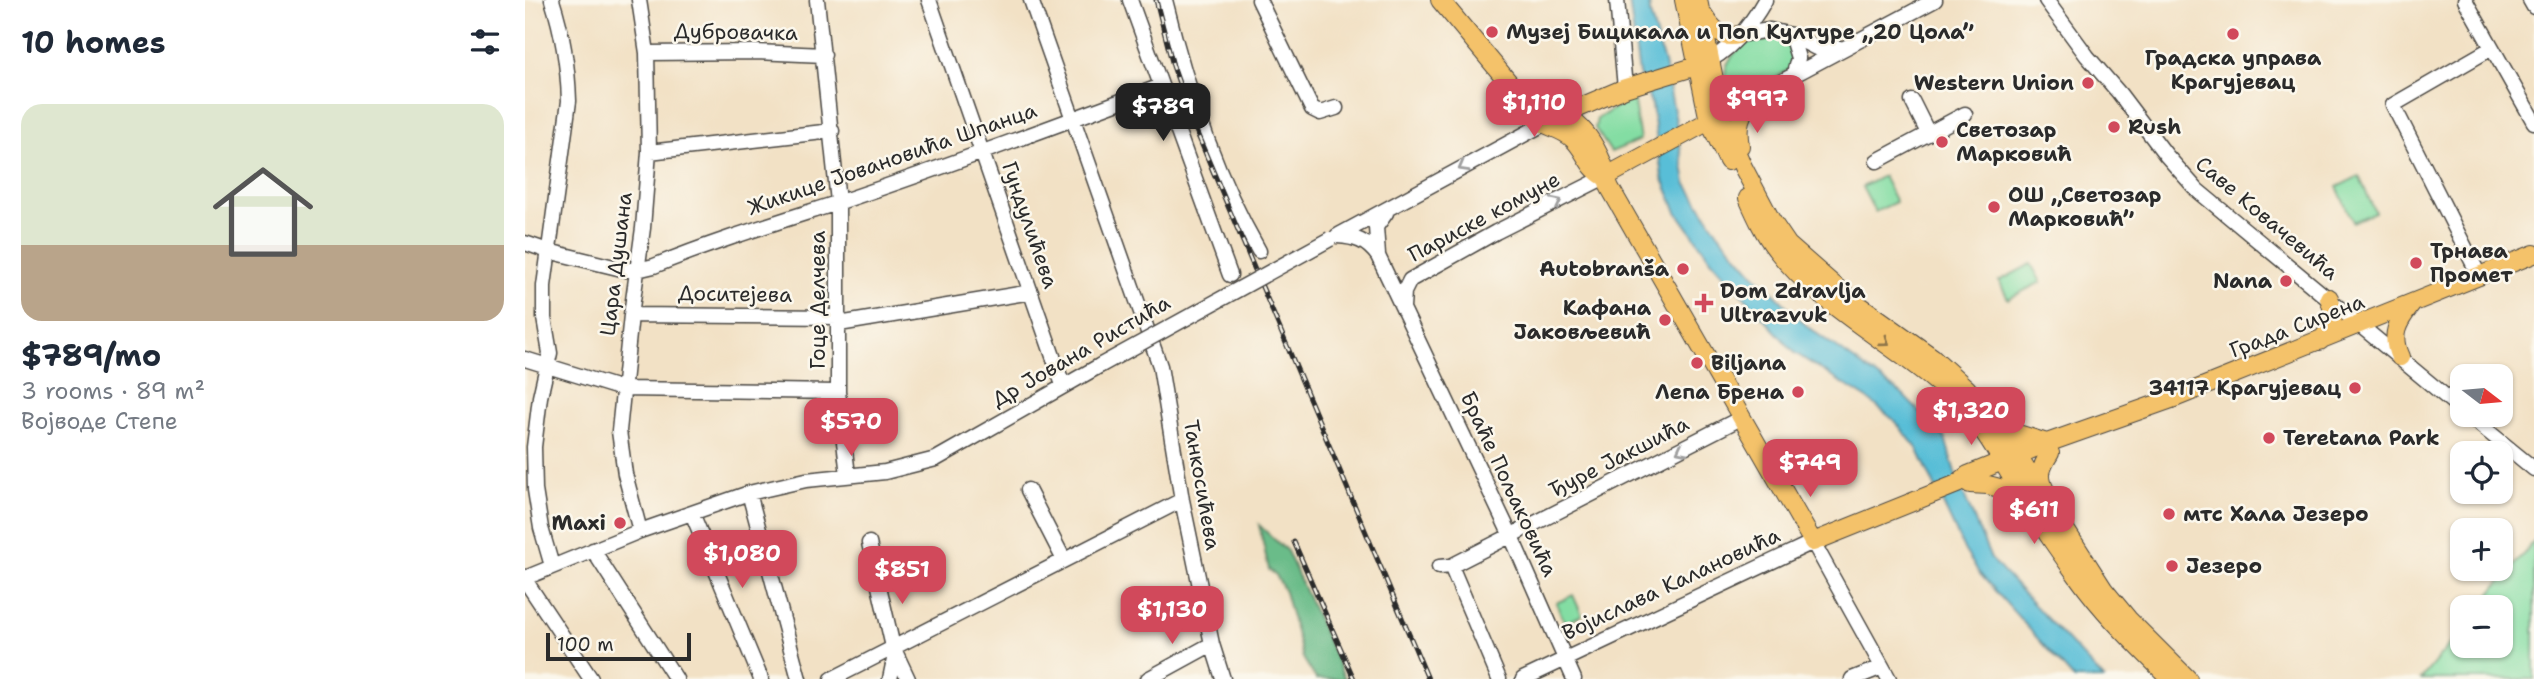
<!DOCTYPE html>
<meta charset="utf-8">
<style>
:root{--surface:#fff;--page:#f6f6f7;--text:#1f2937;--muted:#747a83;--accent:#d1495b}
body{margin:0;font-family:"Shantell Sans",sans-serif;background:var(--page);color:var(--text);height:100vh;display:flex;flex-direction:column;font-size:26px;white-space:nowrap}
*{box-sizing:border-box;margin:0}
p{font-size:23px;color:var(--muted)}
.icon{flex:none;width:38px;height:38px;fill:none;stroke:currentColor;stroke-width:2;stroke-linecap:round;stroke-linejoin:round}
.map{position:relative;flex:1;overflow:hidden}
.sheet{display:flex;flex-direction:column;background:var(--surface);width:525px}
.sheet>*{flex:none}
.needle{width:46px;rotate:106deg}
.controls{position:absolute;left:1925px;top:364px;display:grid;gap:14px}
.controls a{display:grid;place-items:center;width:63px;height:63px;border-radius:14px;background:var(--surface);box-shadow:0 2px 5px #0004;font-size:35px}
.scale{position:absolute;left:21px;bottom:18px;width:145px;box-sizing:border-box;padding-left:7px;border:4px solid #2b2b2b;border-top:0;font-size:19px;line-height:24px;white-space:nowrap;color:#2b2b2b;-webkit-text-stroke:5px #fbf7ec;paint-order:stroke}
.price{position:absolute;translate:-50% -60px;padding:0 16px;border-radius:14px;background:var(--accent);color:#fff;font-size:23px;line-height:46px;filter:drop-shadow(0 2px 4px #0008)}
.price::after{content:'';position:absolute;left:50%;top:42px;width:21px;height:16px;margin-left:-10px;background:inherit;clip-path:polygon(0 0,100% 0,50% 100%)}
.price.current{background:#222;color:#fff}
ul{padding:0;list-style:none}
li{display:grid;align-content:center;gap:14px;height:371px;padding:0 21px}
li span{display:grid;place-items:center;height:217px;border-radius:21px;color:#555}
li>.icon{margin-inline-start:auto}
span .icon{width:126px;height:126px;fill:#fffc;stroke-width:1}
li b{font-size:30px}
h2{display:flex;justify-content:space-between;align-items:center;height:84px;padding:0 21px;font-size:30px}
main{display:flex;flex:1;min-height:0}
.map>svg:first-child{display:block}
.green{fill:#83dda3;stroke:#578467;stroke-width:2}
.forest{fill:#6abc89;stroke:#4a745a;stroke-width:2}
.water{fill:#59bed7;stroke:#427481;stroke-width:2}
.lines{fill:none;stroke-linecap:round;stroke-linejoin:round}
.minor-casing{stroke:#494642;stroke-width:17}
.major-casing{stroke:#494642;stroke-width:20}
.minor{stroke:#fff;stroke-width:14}
.major{stroke:#f4c26a;stroke-width:18}
.rail-casing{stroke:#2b2b2b;stroke-width:5}
.rail{stroke:#fbf7ec;stroke-width:2.5;stroke-dasharray:8;stroke-linecap:butt}
.minor-bridge-casing{stroke:#494642;stroke-width:17;stroke-linecap:butt}
.minor-bridge{stroke:#fff;stroke-width:14}
.oneway{stroke:#a0a0a0}
.oneway2{stroke:#90764a}
.poi-dot{fill:#d1495b;stroke:#fbf7ec;stroke-width:2.5}
.labels{text-anchor:middle;stroke-width:5;stroke-linejoin:round;paint-order:stroke}
.street-label{font-size:21px;fill:#2b2b2b;stroke:#fbf7ec}
.poi-label{font-size:21px;font-weight:bold;fill:#2b2b2b;stroke:#fbf7ec;text-anchor:start}
</style>
<main>
<section class="sheet">
<h2>10 homes<svg class="icon" aria-label="filters" viewBox="0 0 24 24"><path d="M4 7h16M4 17h16"/><circle cx="9" cy="7" r="2"/><circle cx="15" cy="17" r="2"/></svg></h2>
<ul>
<li><span style="background:linear-gradient(#dfe7d0 65%,#b9a48a 0)"><svg class="icon" aria-label="home" viewBox="0 0 24 24"><path d="M3 11l9-7 9 7M6 9v11h12V9"/></svg></span><div><b>$789/mo</b><p>3 rooms · 89 m²</p><p>Војводе Степе</p></div></li>
</ul>
</section>
<div class="map">
<svg width="2009" height="679" viewBox="0 0 2009 679">
<rect width="100%" height="100%" fill="#fbf7ec"/>
<filter id="ink" filterUnits="userSpaceOnUse"><feTurbulence type="fractalNoise" baseFrequency=".0143" numOctaves="2"/><feDisplacementMap in="SourceGraphic" scale="14" xChannelSelector="R" yChannelSelector="G"/><feConvolveMatrix kernelMatrix="1 2 1 2 8 2 1 2 1" color-interpolation-filters="sRGB"/></filter>
<filter id="wash" filterUnits="userSpaceOnUse"><feTurbulence type="fractalNoise" baseFrequency=".00686" numOctaves="4" result="noise"/><feDisplacementMap in="SourceGraphic" scale="28" xChannelSelector="R" yChannelSelector="G"/><feGaussianBlur stdDeviation="1.57" result="paint"/><feColorMatrix in="noise" values="0 0 0 0 0 0 0 0 0 0 0 0 0 0 0 0 0 1.4 0 .05"/><feComposite in="paint" operator="in"/></filter>
<g filter="url(#wash)">
<rect width="100%" height="100%" fill="#f2e1c5"/>
<path class="green" d="M 1234,35 L 1258,36 L 1269,53 L 1264,69 L 1245,82 L 1215,95 C 1182,76 1211,46 1234,35 Z
M 1108,97 L 1115,140 L 1086,152 L 1070,128 L 1072,119 Z
M 1358,176 L 1371,202 L 1350,212 L 1337,187 Z
M 1834,176 L 1850,212 L 1828,222 L 1812,187 Z
M 1506,264 L 1516,282 L 1483,299 L 1474,281 Z
M 2009,541 L 2009,679 L 1896,679 L 1937,629 L 1937,646 L 1976,646 L 1976,607 L 1955,607 Z
M 1048,595 L 1057,615 L 1040,623 L 1031,603 Z"/>
<path class="forest" d="M 734,525 L 762,551 L 820,679 L 791,679 L 778,658 L 760,592 L 751,575 L 744,570 Z"/>
<path class="water" d="M 1104,0 L 1124,0 L 1125,14 L 1139,63 L 1151,121 L 1161,183 L 1193,233 L 1229,274 L 1284,328 L 1377,394 L 1420,438 L 1431,476 L 1466,559 L 1579,679 L 1549,679 L 1454,573 L 1440,551 L 1392,448 L 1369,420 L 1344,400 L 1270,353 L 1187,261 L 1152,212 L 1137,177 L 1127,105 L 1114,74 Z"/>
</g>
<g filter="url(#ink)">
<g class="lines">
<g class="minor-casing">
<path id="minor" d="M 27,0 C 38,34 43,66 44,101 L 19,286 L 19,318 L 25,353 L 15,397 L 9,447 L 10,490 L 16,528 L 27,566
M 114,0 L 122,53 L 124,152 L 118,228 L 106,315 L 94,431 L 100,474 L 115,531
M 292,0 L 313,202 L 313,392 L 323,475
M 404,0 L 538,385
M 506,0 L 635,366 L 657,500 L 687,644 L 698,679
M 605,0 L 705,275
M 640,0 C 661,87 689,173 734,251
M 734,0 L 787,109 L 795,113 L 811,108
M 1092,0 L 1100,88
M 1521,0 L 1562,56 L 1594,93 L 1641,155 L 1672,190 L 1937,410
M 1940,0 L 2009,122
M 2005,0 L 2009,7
M 1213,35 L 1245,30 L 1266,35 L 1291,48 L 1315,48
M 1266,35 L 1273,58 L 1268,77
M 122,53 L 231,52 L 299,55
M 1176,64 C 1203,54 1226,25 1240,0
M 1387,101 L 1403,133
M 1188,118 L 1410,0
M 124,152 L 307,131
M 1352,161 L 1440,114
M 814,235 L 1026,120
M 812,236 C 831,237 842,241 853,256 L 986,536 L 1049,679
M 0,243 L 23,251 L 101,270 L 112,270 L 129,266 C 190,241 253,222 315,202 C 423,166 530,126 636,86
M 853,255 L 851,227 L 861,213
M 1955,277 L 1868,105 L 1967,48
M 878,307 L 879,292 L 885,280 L 971,232 L 1080,177
M 106,315 L 314,317
M 314,324 L 506,292
M 0,359 L 97,389 L 313,392
M 1943,415 L 2009,469
M 503,490 L 539,560
M 224,493 L 274,679
M 167,513 L 236,679
M 344,543 L 368,647 L 383,679
M 68,550 L 151,679
M 926,566 L 974,679
M 914,567 L 926,566 L 1216,418
M 0,578 L 115,531 L 224,493 L 281,480 L 360,472 L 411,459 L 576,365
M 0,580 L 66,679
M 307,679 L 657,500
M 365,679 L 370,655
M 623,679 L 687,644
M 998,679 L 1288,542 L 1364,679
M 1327,679 L 1357,667"/>
</g>
<g class="major-casing">
<path id="major" d="M 915,0 L 1000,102 C 1004,108 1007,116 1013,120 C 1025,128 1038,129 1048,139 C 1061,151 1063,168 1080,177
M 1159,0 L 1184,121 L 1203,161
M 1173,0 L 1197,119 L 1218,167 L 1246,220 L 1263,245 L 1320,295 L 1407,357 L 1442,389 L 1488,448 L 1579,590 L 1603,619 L 1663,679
M 1178,14 C 1186,27 1196,40 1213,35
M 1002,105 C 1042,112 1061,124 1077,162 C 1081,171 1081,179 1085,188 L 1288,542 L 1432,484 L 1443,475 L 1522,443 L 1652,397 L 2009,254
M 1037,115 L 1100,88 L 1172,66
M 1215,146 C 1211,124 1215,114 1229,97
M 1080,177 L 1184,121
M 1223,198 C 1231,216 1239,234 1251,249 C 1301,315 1388,351 1445,414 C 1464,435 1476,460 1491,484 C 1510,516 1531,547 1553,577 C 1580,615 1613,646 1646,679
M 1795,341 C 1809,327 1811,316 1804,298
M 1875,357 C 1865,335 1872,323 1886,305
M 1474,428 L 1522,443
M 1445,484 L 1463,485 L 1497,494
M 1521,492 C 1512,476 1516,467 1525,453"/>
</g>
<use href="#minor" class="minor"/>
<use href="#major" class="major"/>
<g class="rail-casing">
<path id="rail" d="M 631,0 L 648,66 L 669,126 L 903,679
M 769,542 L 829,679"/>
</g>
<use href="#rail" class="rail"/>
<g class="minor-bridge-casing">
<path id="minor-bridge" d="M 576,365 L 805,239"/>
</g>
<use href="#minor-bridge" class="minor-bridge"/>
</g>
<defs><path id="oneway-chevron" d="M-2-3.5L2.5 0L-2 3.5" fill="none" stroke-width="1.6" stroke-linecap="round" stroke-linejoin="round" transform="scale(1.75)"/></defs>
<g class="oneway">
<use href="#oneway-chevron" transform="translate(938 167) rotate(151)"/>
<use href="#oneway-chevron" transform="translate(1032 202) rotate(-27)"/>
<use href="#oneway-chevron" transform="translate(1156 450) rotate(153)"/>
</g>
<use class="oneway2" href="#oneway-chevron" transform="translate(1360 342) rotate(37)"/>
</g>
<g class="poi-dot">
<circle cx="967" cy="32" r="7"/>
<circle cx="1708" cy="34" r="7"/>
<circle cx="1563" cy="83" r="7"/>
<circle cx="1589" cy="127" r="7"/>
<circle cx="1417" cy="142" r="7"/>
<circle cx="1469" cy="207" r="7"/>
<circle cx="1891" cy="263" r="7"/>
<circle cx="1158" cy="269" r="7"/>
<circle cx="1761" cy="281" r="7"/>
<path d="M1175.5 292.5h7v7h7v7h-7v7h-7v-7h-7v-7h7z"/>
<circle cx="1140" cy="320" r="7"/>
<circle cx="1172" cy="363" r="7"/>
<circle cx="1830" cy="388" r="7"/>
<circle cx="1273" cy="392" r="7"/>
<circle cx="1744" cy="438" r="7"/>
<circle cx="1644" cy="514" r="7"/>
<circle cx="95" cy="523" r="7"/>
<circle cx="1647" cy="566" r="7"/>
</g>
<g class="labels">
<g class="street-label">
<text transform="translate(211 32) rotate(1)" y="7">Дубровачка</text>
<text transform="translate(367 159) rotate(-19)" y="7">Жикице Јовановића Шпанца</text>
<text transform="translate(959 217) rotate(-28)" y="7">Париске комуне</text>
<text transform="translate(1742 218) rotate(40)" y="7">Саве Ковачевића</text>
<text transform="translate(505 225) rotate(71)" y="7">Гундулићева</text>
<text transform="translate(91 264) rotate(-83)" y="7">Цара Душана</text>
<text transform="translate(210 294) rotate(1)" y="7">Доситејева</text>
<text transform="translate(293 300) rotate(-90)" y="7">Гоце Делчева</text>
<text transform="translate(1772 326) rotate(-21)" y="7">Града Сирена</text>
<text transform="translate(556 351) rotate(-30)" y="7">Др Јована Ристића</text>
<text transform="translate(1094 457) rotate(-27)" y="7">Ђуре Јакшића</text>
<text transform="translate(984 484) rotate(65)" y="7">Браће Пољаковића</text>
<text transform="translate(677 485) rotate(80)" y="7">Танкосићева</text>
<text transform="translate(1146 584) rotate(-25)" y="7">Војислава Калановића</text>
</g>
<g class="poi-label">
<text x="981" y="39">Музеј Бицикала и Поп Културе „20 Цола”</text>
<text x="1708" y="65" text-anchor="middle">Градска управа<tspan x="1708" dy="24">Крагујевац</tspan></text>
<text x="1549" y="90" text-anchor="end">Western Union</text>
<text x="1603" y="134">Rush</text>
<text x="1431" y="137">Светозар<tspan x="1431" dy="24">Марковић</tspan></text>
<text x="1483" y="202">ОШ „Светозар<tspan x="1483" dy="24">Марковић”</tspan></text>
<text x="1905" y="258">Трнава<tspan x="1905" dy="24">Промет</tspan></text>
<text x="1144" y="276" text-anchor="end">Autobranša</text>
<text x="1747" y="288" text-anchor="end">Nana</text>
<text x="1195" y="298">Dom Zdravlja<tspan x="1195" dy="24">Ultrazvuk</tspan></text>
<text x="1126" y="315" text-anchor="end">Кафана<tspan x="1126" dy="24">Јаковљевић</tspan></text>
<text x="1186" y="370">Biljana</text>
<text x="1816" y="395" text-anchor="end">34117 Крагујевац</text>
<text x="1259" y="399" text-anchor="end">Лепа Брена</text>
<text x="1758" y="445">Teretana Park</text>
<text x="1658" y="521">мтс Хала Језеро</text>
<text x="81" y="530" text-anchor="end">Maxi</text>
<text x="1661" y="573">Језеро</text>
</g>
</g>
</svg>
<div class="controls">
<a><svg class="needle" viewBox="-14 -14 28 28"><path d="M0-13l5 13h-10z" fill="#e53935"/><path d="M0 13l5-13h-10z" fill="#747a83"/></svg></a>
<a><svg class="icon" aria-label="locate" viewBox="0 0 24 24"><circle cx="12" cy="12" r="6"/><path d="M12 2v4M12 18v4M2 12h4M18 12h4"/></svg></a>
<a>+</a>
<a>−</a>
</div>
<div class="scale">100 m</div>
<b class="price" style="left:1232px;top:135px">$997</b>
<b class="price" style="left:1009px;top:139px">$1,110</b>
<b class="price current" style="left:638px;top:143px">$789</b>
<b class="price" style="left:1446px;top:447px">$1,320</b>
<b class="price" style="left:326px;top:458px">$570</b>
<b class="price" style="left:1285px;top:499px">$749</b>
<b class="price" style="left:1509px;top:546px">$611</b>
<b class="price" style="left:217px;top:590px">$1,080</b>
<b class="price" style="left:377px;top:606px">$851</b>
<b class="price" style="left:647px;top:646px">$1,130</b>
</div>
</main>
